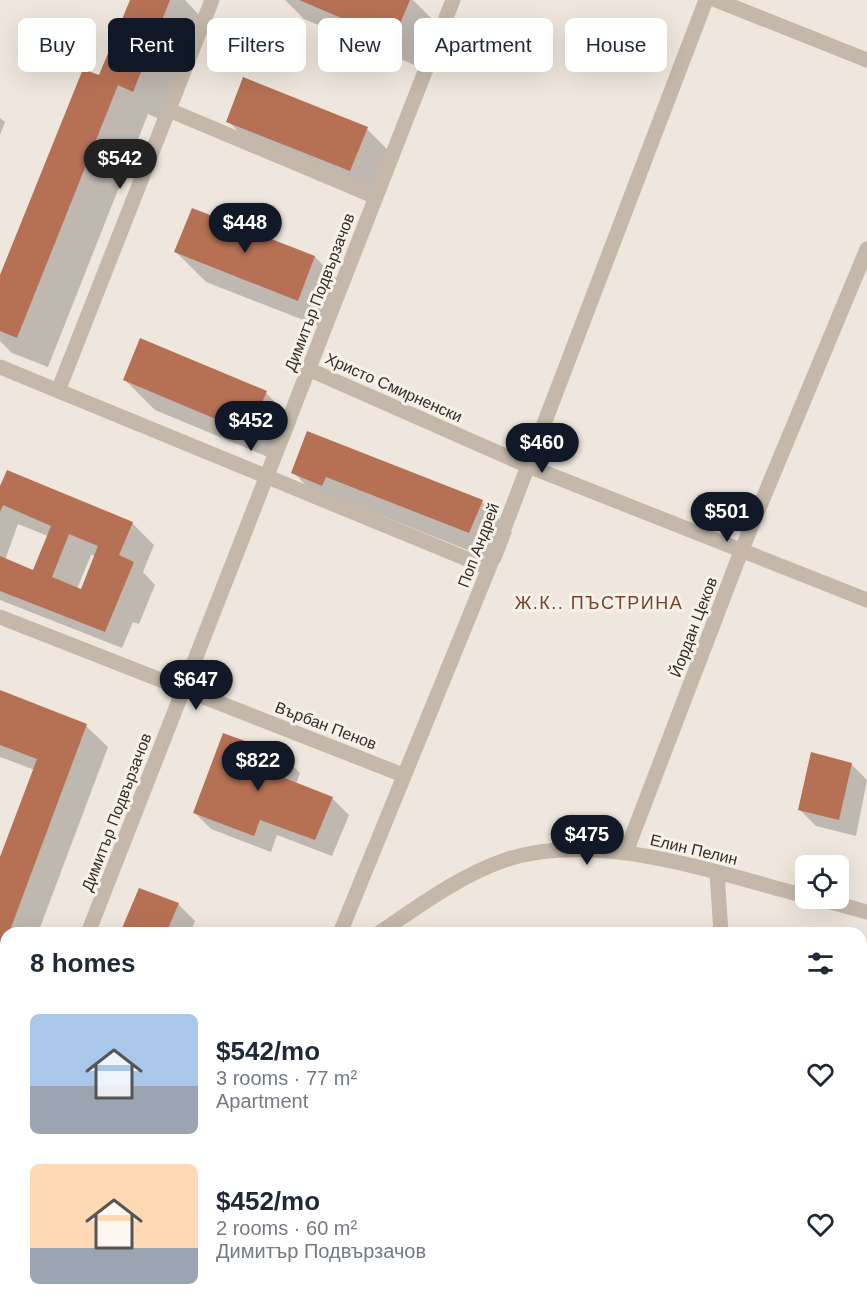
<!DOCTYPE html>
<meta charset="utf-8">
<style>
:root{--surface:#fff;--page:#f2f2f3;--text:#1f2937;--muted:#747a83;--accent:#111827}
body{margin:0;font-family:Arial,sans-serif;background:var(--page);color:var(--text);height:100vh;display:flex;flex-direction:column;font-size:22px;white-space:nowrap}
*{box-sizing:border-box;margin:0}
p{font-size:20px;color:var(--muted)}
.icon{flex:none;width:33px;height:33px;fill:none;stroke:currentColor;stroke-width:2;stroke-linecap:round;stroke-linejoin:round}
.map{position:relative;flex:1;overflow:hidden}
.panel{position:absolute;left:0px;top:927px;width:867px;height:386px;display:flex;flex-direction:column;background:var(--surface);border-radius:18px 18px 0 0;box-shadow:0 6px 24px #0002}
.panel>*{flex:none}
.banner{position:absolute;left:18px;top:18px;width:831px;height:54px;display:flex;gap:12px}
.buttons{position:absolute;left:795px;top:855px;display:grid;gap:12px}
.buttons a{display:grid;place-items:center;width:54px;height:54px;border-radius:9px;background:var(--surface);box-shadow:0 6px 24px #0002;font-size:30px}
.price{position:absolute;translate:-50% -51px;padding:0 14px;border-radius:21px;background:var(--accent);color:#fff;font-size:20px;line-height:39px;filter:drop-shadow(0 2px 3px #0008)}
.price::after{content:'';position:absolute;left:50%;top:36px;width:18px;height:14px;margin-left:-9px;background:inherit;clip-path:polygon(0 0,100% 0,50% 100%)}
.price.on{background:#222;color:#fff}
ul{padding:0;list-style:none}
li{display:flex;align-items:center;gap:18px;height:150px;padding:0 30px}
li span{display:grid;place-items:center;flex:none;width:168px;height:120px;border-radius:9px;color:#555}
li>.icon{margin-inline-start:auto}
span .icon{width:72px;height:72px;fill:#fffc;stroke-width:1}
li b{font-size:26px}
h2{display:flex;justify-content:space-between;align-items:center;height:72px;padding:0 30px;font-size:26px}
.tag{padding:0 21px;border-radius:9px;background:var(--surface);box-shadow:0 6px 24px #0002;font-size:21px;line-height:54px}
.tag.on{background:var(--accent);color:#fff}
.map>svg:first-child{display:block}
.shadow{fill:#0003;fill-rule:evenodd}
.building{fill:#b67154;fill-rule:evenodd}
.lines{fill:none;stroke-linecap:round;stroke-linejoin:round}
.service{stroke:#c5b8aa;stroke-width:10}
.minor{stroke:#c5b8aa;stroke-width:15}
.secondary{stroke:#99887c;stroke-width:15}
.labels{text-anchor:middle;stroke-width:6;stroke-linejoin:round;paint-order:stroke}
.street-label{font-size:16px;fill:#342d29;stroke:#f7f1e9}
.neighbourhood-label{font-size:18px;letter-spacing:1.5px;fill:#78432c;stroke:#f7f1e9}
</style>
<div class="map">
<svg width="867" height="1312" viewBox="0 0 867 1312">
<rect width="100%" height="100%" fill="#efe7dd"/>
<path class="shadow" d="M 131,0 L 185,0 L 204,20 L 164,121 L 148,114 L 48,367 L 12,353 L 0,341 L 0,279 L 99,77 Z
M 285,0 L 413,0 L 441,28 L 424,69 L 304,19 Z
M 0,118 L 5,122 L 0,135 Z
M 228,121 L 367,129 L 397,159 L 381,200 L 258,152 Z
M 193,210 L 315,257 L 345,287 L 329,330 L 206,282 L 176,252 Z
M 125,380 L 266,393 L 296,423 L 280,462 L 155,410 Z
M 308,433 L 482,502 L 512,532 L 500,563 L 357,506 L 323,503 L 293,472 Z
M 8,471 L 132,523 L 154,545 L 143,572 L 155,585 L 139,624 L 133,622 L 122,648 L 0,600 L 0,490 ZM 18,524 L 48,536 L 34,571 L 5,560 ZM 91,555 L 95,556 L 81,591 L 77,589 Z
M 0,691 L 86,726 L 108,747 L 38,933 L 6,933 L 6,985 L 0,982 L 0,862 L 35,770 L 0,757 Z
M 283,756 L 300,773 L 296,784 L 332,798 L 349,815 L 332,856 L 277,835 L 271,852 L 211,829 L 194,812 Z
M 851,764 L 867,780 L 856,836 L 816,826 L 799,809 Z
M 178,904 L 195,921 L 190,933 L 121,933 Z
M 422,1306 L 446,1306 L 434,1312 L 428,1312 Z
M 601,1306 L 645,1306 L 644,1312 L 601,1312 Z
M 686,1306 L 810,1306 L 823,1312 L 691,1312 Z"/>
<path class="building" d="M 130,0 L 170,0 L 133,92 L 118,85 L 17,338 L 0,331 L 0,275 L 83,69 L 99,75 Z
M 299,0 L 410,0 L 393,40 Z
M 243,77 L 368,127 L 350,171 L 226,122 Z
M 192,208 L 315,256 L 298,301 L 174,252 Z
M 140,338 L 267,391 L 249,433 L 123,380 Z
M 307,431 L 483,500 L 469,533 L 326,477 L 322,486 L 291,473 Z
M 7,470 L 133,522 L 119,555 L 134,562 L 105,632 L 0,591 L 0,556 L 33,570 L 51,526 L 3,505 L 0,512 L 0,486 ZM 69,534 L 98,546 L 81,589 L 52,577 Z
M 0,690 L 87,724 L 9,933 L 6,933 L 0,956 L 0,857 L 37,759 L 0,745 Z
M 223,733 L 284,755 L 277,775 L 333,797 L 315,840 L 260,820 L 254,836 L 193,813 Z
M 811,752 L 852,763 L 839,820 L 798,810 Z
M 139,888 L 179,903 L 166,933 L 120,933 Z
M 599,1306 L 632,1306 L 631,1312 L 603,1312 L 598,1311 Z
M 692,1306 L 814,1306 L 827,1312 L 705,1312 Z"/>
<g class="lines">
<path class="service" d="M 851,1306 L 866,1312"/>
<path class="minor" d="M 716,0 L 867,60
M 169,110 L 376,197
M 0,367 L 489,568
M 308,369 L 528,466 L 867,600
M 58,391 L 212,0
M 0,617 L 403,775
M 626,852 L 742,549 L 867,249
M 717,873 L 721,933
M 816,898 L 867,912
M 88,933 L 453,0
M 340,933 L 489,568 L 706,0
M 379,933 C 419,906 459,876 505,860 C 595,829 716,873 806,896
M 0,1122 L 6,1124
M 861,1153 L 867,1153
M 0,1166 L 6,1150"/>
<path class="secondary" d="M 0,1249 L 6,1251
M 0,1284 L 6,1285
M 129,1306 L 161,1312
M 313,1306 L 344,1312"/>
</g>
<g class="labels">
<g class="street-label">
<text transform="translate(319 292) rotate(-69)" y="6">Димитър Подвързачов</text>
<text transform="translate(394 387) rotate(24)" y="6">Христо Смирненски</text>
<text transform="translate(478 545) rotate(-69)" y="6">Поп Андрей</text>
<text transform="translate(693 627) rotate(-69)" y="6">Йордан Цеков</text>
<text transform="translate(326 725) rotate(21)" y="6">Върбан Пенов</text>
<text transform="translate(116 812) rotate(-69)" y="6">Димитър Подвързачов</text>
<text transform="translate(694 849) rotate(13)" y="6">Елин Пелин</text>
</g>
<g class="neighbourhood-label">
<text x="599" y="609">Ж.К.. ПЪСТРИНА</text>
</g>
</g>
</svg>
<div class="buttons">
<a><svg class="icon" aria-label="locate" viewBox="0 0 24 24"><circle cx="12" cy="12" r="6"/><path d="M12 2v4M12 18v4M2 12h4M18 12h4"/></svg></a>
</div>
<b class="price on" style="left:120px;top:190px">$542</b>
<b class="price" style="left:245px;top:254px">$448</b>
<b class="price" style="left:251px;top:452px">$452</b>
<b class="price" style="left:542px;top:474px">$460</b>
<b class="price" style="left:727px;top:543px">$501</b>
<b class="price" style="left:196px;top:711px">$647</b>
<b class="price" style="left:258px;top:792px">$822</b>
<b class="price" style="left:587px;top:866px">$475</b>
<div class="banner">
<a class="tag">Buy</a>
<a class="tag on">Rent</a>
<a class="tag">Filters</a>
<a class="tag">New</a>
<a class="tag">Apartment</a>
<a class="tag">House</a>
</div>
<section class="panel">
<h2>8 homes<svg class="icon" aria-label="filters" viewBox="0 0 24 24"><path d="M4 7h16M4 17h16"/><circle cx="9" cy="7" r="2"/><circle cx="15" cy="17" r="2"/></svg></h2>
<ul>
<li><span style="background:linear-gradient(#a9c7e8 60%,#9aa5b1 0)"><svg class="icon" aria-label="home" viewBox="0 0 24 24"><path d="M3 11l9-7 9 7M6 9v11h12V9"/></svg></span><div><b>$542/mo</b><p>3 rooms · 77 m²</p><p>Apartment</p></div><svg class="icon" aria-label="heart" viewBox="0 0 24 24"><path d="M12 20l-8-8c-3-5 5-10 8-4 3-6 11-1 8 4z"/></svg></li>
<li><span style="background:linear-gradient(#ffd9b3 70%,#9aa5b1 0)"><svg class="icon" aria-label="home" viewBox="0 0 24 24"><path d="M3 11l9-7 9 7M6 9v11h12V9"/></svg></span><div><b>$452/mo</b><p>2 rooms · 60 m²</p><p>Димитър Подвързачов</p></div><svg class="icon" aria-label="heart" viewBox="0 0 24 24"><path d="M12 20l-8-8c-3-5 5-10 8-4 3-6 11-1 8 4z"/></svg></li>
</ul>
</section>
</div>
